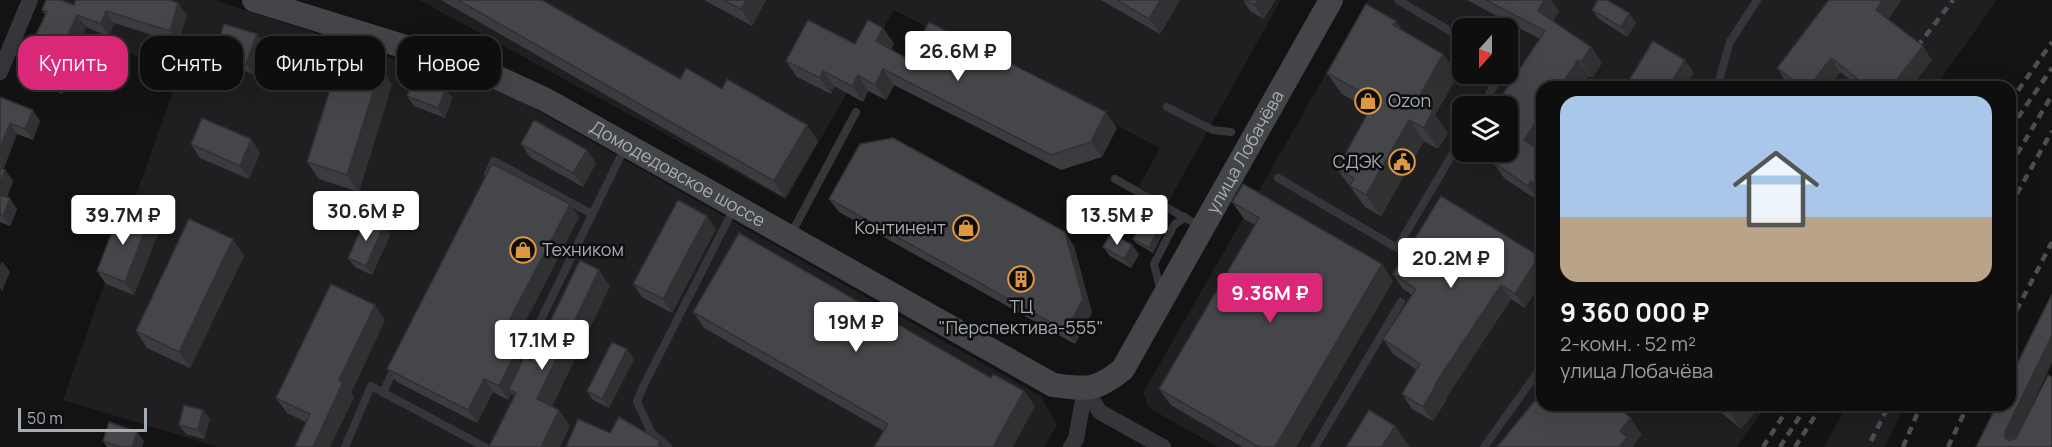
<!DOCTYPE html>
<html lang="ru">
<meta charset="utf-8">
<style>
:root{--surface:#0e0e0f;--page:#1c1c1d;--text:#f1f3f6;--muted:#9b9c9e;--line:#2e2e2f;--accent:#db2777}
body{margin:0;font-family:Manrope,sans-serif;background:var(--page);color:var(--text);height:100vh;display:flex;flex-direction:column;font-size:22px;white-space:nowrap}
*{box-sizing:border-box;margin:0}
p{font-size:20px;color:var(--muted)}
.icon{flex:none;width:33px;height:33px;fill:none;stroke:currentColor;stroke-width:2;stroke-linecap:round;stroke-linejoin:round}
.map{position:relative;flex:1;overflow:hidden}
.panel{position:absolute;left:1536px;top:81px;width:480px;height:330px;display:flex;flex-direction:column;background:var(--surface);border-radius:18px;box-shadow:0 6px 24px #0002,0 0 0 2px var(--line)}
.panel>*{flex:none}
.hud{position:absolute;left:18px;top:36px;width:570px;height:54px;display:flex;gap:12px}
.needle{width:39px;rotate:201deg}
.controls{position:absolute;left:1452px;top:18px;display:grid;gap:12px}
.controls a{display:grid;place-items:center;width:66px;height:66px;border-radius:12px;background:var(--surface);box-shadow:0 6px 24px #0002,0 0 0 2px var(--line);font-size:30px}
.scale{position:absolute;left:18px;bottom:15px;width:129px;box-sizing:border-box;padding-left:6px;border:3px solid #a6acb3;border-top:0;font-size:16px;line-height:21px;white-space:nowrap;color:#a6acb3;-webkit-text-stroke:4px #0e0e0f;paint-order:stroke}
.price{position:absolute;translate:-50% -51px;padding:0 14px;border-radius:6px;background:#fff;color:#222;font-size:20px;line-height:39px;filter:drop-shadow(0 2px 3px #0008)}
.price::after{content:'';position:absolute;left:50%;top:36px;width:18px;height:14px;margin-left:-9px;background:inherit;clip-path:polygon(0 0,100% 0,50% 100%)}
.price.selected{background:var(--accent);color:#fff}
ul{padding:0;list-style:none}
li{display:grid;align-content:center;gap:12px;height:318px;padding:0 24px}
li span{display:grid;place-items:center;height:186px;border-radius:18px;color:#555}
li>.icon{margin-inline-start:auto}
span .icon{width:108px;height:108px;fill:#fffc;stroke-width:1}
li b{font-size:26px}
.tag{padding:0 21px;border-radius:18px;background:var(--surface);box-shadow:0 6px 24px #0002,0 0 0 2px var(--line);font-size:21px;line-height:54px}
.tag.selected{background:var(--accent);color:#fff}
.map>svg:first-child{display:block}
.built{fill:#1f1f21;fill-rule:evenodd}
.lines{fill:none;stroke-linecap:round;stroke-linejoin:round}
.lane{stroke:#343639;stroke-width:8}
.street{stroke:#343639;stroke-width:16}
.secondary{stroke:#434549;stroke-width:24}
.rail{stroke:#4c4e52;stroke-width:4.5;stroke-dasharray:8 6;stroke-linecap:butt}
.wall{fill:#3b3c3f}
.shaded-wall{fill:#303133}
.building{fill:#454649;stroke:#303133;stroke-width:1.5}
.labels{text-anchor:middle;stroke-width:5;stroke-linejoin:round;paint-order:stroke}
.poi-label{font-size:18px;fill:#a6acb3;stroke:#0e0e0f;text-anchor:start}
.street-label{font-size:18px;fill:#a6acb3;stroke:#0e0e0f}
</style>
<div class="map">
<svg width="2052" height="447" viewBox="0 0 2052 447">
<rect width="100%" height="100%" fill="#131314"/>
<path class="built" d="M 45,0 L 214,0 L 407,63 L 503,91 L 1041,396 L 1057,425 L 1044,447 L 218,447 L 63,400 L 179,74 L 75,31 L 81,14 Z
M 419,0 L 1281,0 L 1167,204 L 1139,186 L 1160,148 L 894,10 L 786,200 Z
M 1368,0 L 1997,0 L 1935,87 L 1542,87 L 1542,405 L 1767,405 L 1737,447 L 1218,447 L 1149,408 L 1143,393 ZM 1462,28 L 1508,28 L 1508,74 L 1462,74 ZM 1462,106 L 1508,106 L 1508,152 L 1462,152 Z
M 1847,405 L 1905,405 L 1885,447 L 1824,447 Z"/>
<g class="lines">
<path class="lane" d="M 1398,0 L 1462,38
M 1717,87 L 1730,42 L 1757,0
M 1482,106 L 1501,74
M 1167,107 L 1213,130 L 1231,132
M 488,174 L 494,161 L 592,214
M 1278,178 L 1397,248 L 1462,138
M 1115,179 L 1200,226
M 791,234 L 856,112
M 1161,292 L 1154,264 L 1174,225 L 1185,217
M 535,361 L 538,354 L 527,348 L 626,145
M 383,393 L 396,364
M 345,447 L 371,386 L 485,447
M 668,447 L 651,432 L 637,402 L 643,387 L 734,208
M 1315,447 L 1401,302
M 1484,447 L 1542,366"/>
<path class="street" d="M 0,72 L 30,0
M 1085,389 L 1100,412 L 1163,447
M 1071,447 L 1076,439 L 1085,389"/>
<path class="secondary" id="s1" d="M 254,0 L 483,71 L 546,100 L 1053,385 C 1087,389 1095,392 1123,369 L 1331,0"/>
<path class="rail" d="M 1917,47 L 1953,0
M 2010,102 L 2052,42
M 2010,129 L 2052,68
M 2010,166 L 2052,95
M 2010,206 L 2052,131
M 2010,323 L 2052,242
M 1871,441 L 1889,405
M 1763,447 L 1790,405
M 1780,447 L 1807,405
M 1795,447 L 1822,405
M 1903,447 L 1921,405
M 1948,447 L 1968,405"/>
</g>
<path class="wall" d="M 441,0 L 542,0 L 680,79 L 722,89 L 818,141 L 785,198 Z
M 704,0 L 766,0 L 752,26 Z
M 1101,0 L 1180,0 L 1160,34 Z
M 1243,0 L 1275,0 L 1264,19 L 1250,11 Z
M 1467,0 L 1551,0 L 1559,11 L 1553,21 L 1591,47 L 1602,63 L 1592,78 L 1589,76 L 1582,87 L 1542,87 L 1542,146 L 1540,150 L 1542,152 L 1542,198 L 1540,202 L 1504,178 L 1496,166 L 1486,159 L 1480,152 L 1508,152 L 1540,39 Z
M 1829,0 L 1901,0 L 1888,19 L 1932,60 L 1911,87 L 1860,87 L 1840,72 L 1829,87 L 1794,87 L 1786,82 L 1777,68 Z
M 74,5 L 187,15 L 178,43 L 114,23 L 109,37 L 86,27 L 77,47 L 82,55 L 62,94 L 29,78 L 21,65 L 45,15 L 42,10 Z
M 1592,10 L 1629,13 L 1636,23 L 1627,37 L 1599,19 Z
M 1396,21 L 1402,30 L 1443,54 L 1458,75 L 1435,115 L 1448,133 L 1438,149 L 1424,141 L 1381,216 L 1365,207 L 1337,169 L 1370,110 L 1342,94 L 1327,73 Z
M 883,28 L 894,44 L 891,49 L 909,60 L 1117,128 L 1102,157 L 1061,170 L 894,85 L 886,100 L 868,91 L 863,102 L 834,86 L 831,94 L 797,77 L 786,61 L 855,44 Z
M 257,34 L 263,44 L 253,74 L 221,63 L 214,53 Z
M 392,84 L 359,192 L 319,179 L 307,162 Z
M 446,89 L 452,98 L 445,118 L 414,106 L 407,96 Z
M 0,97 L 40,121 L 33,140 L 17,134 L 3,169 L 5,170 L 13,181 L 7,197 L 17,209 L 10,226 L 0,222 Z
M 251,139 L 260,153 L 249,179 L 200,158 L 191,144 Z
M 521,144 L 596,163 L 583,187 L 530,157 Z
M 829,199 L 1065,232 L 1074,246 L 1092,313 L 1075,344 L 839,212 Z
M 1232,202 L 1393,281 L 1296,447 L 1242,447 L 1171,405 L 1159,389 L 1255,225 L 1244,219 Z
M 579,217 L 510,351 L 522,363 L 531,361 L 610,286 L 552,406 L 570,426 L 514,397 L 512,393 L 508,400 L 493,392 L 477,423 L 397,382 L 387,369 Z
M 384,225 L 390,235 L 372,275 L 355,267 L 348,258 Z
M 716,229 L 672,313 L 642,297 L 633,284 Z
M 158,233 L 134,295 L 106,284 L 97,271 Z
M 1162,235 L 1153,253 L 1136,243 L 1133,239 Z
M 233,239 L 244,256 L 190,368 L 147,348 L 136,331 Z
M 1103,247 L 1139,254 L 1131,268 L 1110,256 Z
M 1539,256 L 1542,261 L 1542,281 L 1525,308 L 1511,299 L 1446,398 L 1447,399 L 1433,421 L 1412,409 L 1402,394 L 1417,370 L 1393,354 L 1383,339 L 1412,295 L 1403,289 L 1393,274 Z
M 693,312 L 1035,406 L 884,431 L 704,328 Z
M 385,320 L 351,393 L 354,397 L 330,447 L 296,447 L 295,446 L 306,422 L 287,413 L 276,398 Z
M 627,349 L 634,359 L 609,408 L 593,400 L 587,391 Z
M 1712,405 L 1761,405 L 1741,429 Z
M 210,419 L 204,439 L 186,434 L 179,425 Z
M 137,432 L 144,441 L 142,447 L 107,447 L 103,441 Z"/>
<path class="shaded-wall" d="M 746,0 L 766,0 L 752,26 L 741,9 Z
M 1160,0 L 1180,0 L 1160,34 L 1149,19 Z
M 1258,0 L 1275,0 L 1264,19 L 1254,5 Z
M 1544,0 L 1551,0 L 1559,11 L 1550,28 L 1538,11 Z
M 1883,0 L 1901,0 L 1886,23 L 1876,10 Z
M 178,3 L 187,15 L 178,43 L 170,31 Z
M 106,11 L 114,23 L 109,37 L 101,24 Z
M 1629,13 L 1636,23 L 1627,37 L 1621,27 Z
M 77,15 L 86,27 L 77,47 L 82,55 L 62,94 L 54,82 L 66,39 Z
M 1396,21 L 1410,42 L 1393,25 Z
M 883,28 L 894,44 L 887,57 L 876,41 Z
M 257,34 L 263,44 L 253,74 L 246,64 Z
M 1923,46 L 1932,60 L 1911,87 L 1891,87 Z
M 1591,47 L 1602,63 L 1592,78 L 1581,62 Z
M 1443,54 L 1458,75 L 1435,115 L 1448,133 L 1438,149 L 1424,128 L 1416,102 Z
M 1831,58 L 1840,72 L 1829,87 L 1809,87 Z
M 1578,60 L 1589,76 L 1582,87 L 1560,87 Z
M 1685,60 L 1694,73 L 1685,87 L 1673,79 Z
M 381,67 L 392,84 L 359,192 L 347,175 Z
M 883,69 L 894,85 L 886,100 L 875,85 Z
M 823,71 L 834,86 L 831,94 L 820,78 Z
M 858,75 L 868,91 L 863,102 L 852,86 Z
M 446,89 L 452,98 L 445,118 L 438,108 Z
M 33,110 L 40,121 L 33,140 L 25,129 Z
M 1106,112 L 1117,128 L 1102,157 L 1091,142 Z
M 1542,113 L 1542,146 L 1536,156 L 1524,140 Z
M 1409,120 L 1424,141 L 1381,216 L 1366,195 Z
M 10,123 L 17,134 L 1,176 L 0,148 Z
M 807,125 L 818,141 L 785,198 L 774,181 Z
M 251,139 L 260,153 L 249,179 L 240,166 Z
M 587,150 L 596,163 L 583,187 L 573,173 Z
M 5,170 L 13,181 L 4,204 L 0,198 L 0,184 Z
M 1531,181 L 1542,197 L 1540,202 L 1528,186 Z
M 10,198 L 17,209 L 10,226 L 3,216 Z
M 570,204 L 579,217 L 507,358 L 497,344 Z
M 707,216 L 716,229 L 672,313 L 663,299 Z
M 149,220 L 158,233 L 134,295 L 125,282 Z
M 384,225 L 390,235 L 372,275 L 366,266 Z
M 1158,230 L 1162,235 L 1153,253 L 1149,248 Z
M 1065,232 L 1074,246 L 1092,313 L 1075,344 L 1066,331 Z
M 233,239 L 244,256 L 190,368 L 179,352 Z
M 1132,245 L 1139,254 L 1131,268 L 1124,259 Z
M 1539,256 L 1542,261 L 1542,281 L 1525,308 L 1515,294 Z
M 2,261 L 10,272 L 2,291 L 0,288 L 0,266 Z
M 1382,264 L 1393,281 L 1296,447 L 1275,447 Z
M 599,270 L 610,286 L 548,415 L 537,399 Z
M 1501,285 L 1511,299 L 1446,398 L 1447,399 L 1433,421 L 1423,407 L 1435,384 Z
M 375,305 L 385,320 L 351,393 L 354,397 L 330,447 L 313,447 L 339,380 Z
M 2052,335 L 2052,363 L 2013,444 L 2005,438 L 2005,432 Z
M 627,349 L 634,359 L 609,408 L 602,399 Z
M 515,354 L 524,367 L 509,389 L 511,393 L 508,400 L 499,386 Z
M 484,379 L 493,392 L 477,423 L 468,410 Z
M 1024,391 L 1035,406 L 1013,447 L 993,447 Z
M 1737,405 L 1761,405 L 1741,429 L 1730,413 Z
M 203,410 L 210,419 L 204,439 L 198,430 Z
M 559,410 L 570,426 L 560,447 L 541,447 Z
M 1631,418 L 1642,435 L 1633,446 L 1634,447 L 1619,447 L 1620,431 Z
M 1395,426 L 1410,447 L 1382,447 Z
M 137,432 L 144,441 L 142,447 L 132,447 Z
M 660,441 L 665,447 L 660,447 L 658,444 Z"/>
<path class="building" d="M 46,0 L 61,0 L 74,5 L 76,0 L 170,0 L 178,3 L 170,31 L 106,11 L 101,24 L 77,15 L 66,39 L 73,42 L 54,82 L 21,65 L 47,12 L 42,10 Z
M 458,0 L 542,0 L 680,79 L 686,68 L 722,89 L 727,79 L 807,125 L 774,181 Z
M 723,0 L 746,0 L 741,9 Z
M 1117,0 L 1160,0 L 1149,19 Z
M 1245,0 L 1258,0 L 1254,5 Z
M 1486,0 L 1544,0 L 1538,11 L 1591,47 L 1581,62 L 1578,60 L 1560,87 L 1542,87 L 1542,113 L 1524,140 L 1542,152 L 1542,189 L 1531,181 L 1528,186 L 1493,162 L 1496,157 L 1487,152 L 1508,152 L 1508,106 L 1495,106 L 1545,31 Z
M 1598,0 L 1607,0 L 1629,13 L 1621,27 L 1592,10 Z
M 1829,0 L 1883,0 L 1876,10 L 1923,46 L 1891,87 L 1868,87 L 1831,58 L 1809,87 L 1802,87 L 1777,68 Z
M 1366,4 L 1396,21 L 1393,25 L 1443,54 L 1416,102 L 1433,111 L 1424,128 L 1409,120 L 1366,195 L 1350,186 L 1354,178 L 1337,169 L 1375,100 L 1327,73 Z
M 808,20 L 855,44 L 868,20 L 883,28 L 876,41 L 909,60 L 929,22 L 1106,112 L 1091,142 L 1051,155 L 883,69 L 875,85 L 858,75 L 852,86 L 823,71 L 820,78 L 786,61 Z
M 224,24 L 257,34 L 246,64 L 214,53 Z
M 1653,41 L 1685,60 L 1673,79 L 1687,87 L 1625,87 Z
M 341,55 L 381,67 L 347,175 L 307,162 Z
M 415,77 L 446,89 L 438,108 L 407,96 Z
M 0,97 L 33,110 L 25,129 L 10,123 L 0,148 Z
M 202,118 L 251,139 L 240,166 L 191,144 Z
M 534,120 L 587,150 L 573,173 L 521,144 Z
M 893,138 L 1065,232 L 1083,299 L 1066,331 L 829,199 L 860,144 Z
M 492,164 L 570,204 L 497,344 L 515,354 L 499,386 L 484,379 L 468,410 L 387,369 Z
M 0,168 L 5,170 L 0,184 Z
M 1243,184 L 1382,264 L 1275,447 L 1259,447 L 1159,389 L 1259,218 L 1232,202 Z
M 0,195 L 10,198 L 3,216 L 0,215 Z
M 1441,196 L 1539,256 L 1515,294 L 1501,285 L 1435,384 L 1436,385 L 1423,407 L 1402,394 L 1420,364 L 1383,339 L 1416,289 L 1393,274 Z
M 678,200 L 707,216 L 663,299 L 633,284 Z
M 121,209 L 149,220 L 125,282 L 97,271 Z
M 366,218 L 384,225 L 366,266 L 348,258 Z
M 189,219 L 233,239 L 179,352 L 136,331 Z
M 1143,222 L 1158,230 L 1149,248 L 1133,239 Z
M 739,233 L 991,378 L 993,374 L 1024,391 L 993,447 L 874,447 L 888,424 L 693,312 Z
M 1111,233 L 1132,245 L 1124,259 L 1103,247 Z
M 580,260 L 599,270 L 537,399 L 559,410 L 541,447 L 489,447 L 516,393 L 509,389 L 524,357 L 531,361 Z
M 331,284 L 375,305 L 339,380 L 343,382 L 313,447 L 297,447 L 295,446 L 310,414 L 276,398 Z
M 2052,294 L 2052,335 L 2005,432 L 2005,438 L 2010,441 L 2016,438 L 2048,375 L 2052,377 L 2052,447 L 1976,447 L 1997,405 L 2010,405 L 2010,378 Z
M 612,342 L 627,349 L 602,399 L 587,391 Z
M 1542,392 L 1542,405 L 1615,405 L 1631,418 L 1620,431 L 1627,437 L 1619,447 L 1497,447 Z
M 184,405 L 203,410 L 198,430 L 179,425 Z
M 1720,405 L 1737,405 L 1730,413 Z
M 1369,410 L 1395,426 L 1382,447 L 1346,447 Z
M 619,417 L 660,441 L 658,444 L 663,447 L 566,447 L 578,419 L 610,433 Z
M 109,422 L 137,432 L 132,447 L 120,447 L 103,441 Z"/>
<defs>
<g id="shop-ring" transform="scale(1.35)"><circle r="9.5" fill="#0e0e0f" stroke="#dd9642" stroke-width="1.5"/><path d="M-5-2.5h2.3a2.7 3.5 0 0 1 5.4 0H5L5.5 6h-11ZM-1.5-2.5h3a1.5 2.3 0 0 0-3 0Z" fill="#dd9642"/></g>
<g id="civic-ring" transform="scale(1.35)"><circle r="9.5" fill="#0e0e0f" stroke="#dd9642" stroke-width="1.5"/><path d="M-.6-6.5H3V-4.5H.6V-3L4-1V1h2V6H-6V1h2V-1L-.6-3ZM-1.2 2.5V6h2.4V2.5Z" fill="#dd9642"/></g>
<g id="building-ring" transform="scale(1.35)"><circle r="9.5" fill="#0e0e0f" stroke="#dd9642" stroke-width="1.5"/><path d="M-4-6H4V6H1V3H-1V6H-4ZM-2.5-4.3h1.7v1.8h-1.7ZM.8-4.3h1.7v1.8H.8ZM-2.5-1h1.7V.8h-1.7ZM.8-1h1.7V.8H.8Z" fill="#dd9642"/></g>
</defs>
<g fill-rule="evenodd">
<use href="#shop-ring" x="1368" y="101"/>
<use href="#civic-ring" x="1402" y="162"/>
<use href="#shop-ring" x="966" y="228"/>
<use href="#shop-ring" x="523" y="250"/>
<use href="#building-ring" x="1021" y="279"/>
</g>
<g class="labels">
<g class="poi-label">
<text x="1388" y="107">Ozon</text>
<text x="1382" y="168" text-anchor="end">СДЭК</text>
<text x="946" y="234" text-anchor="end">Континент</text>
<text x="542" y="256">Техником</text>
<text x="1021" y="313" text-anchor="middle">ТЦ<tspan x="1021" dy="21">"Перспектива-555"</tspan></text>
</g>
<g class="street-label">
<text dy="6" stroke="none"><textPath href="#s1" startOffset="1215">улица Лобачёва</textPath></text>
<text dy="6" stroke="none"><textPath href="#s1" startOffset="460">Домодедовское шоссе</textPath></text>
</g>
</g>
</svg>
<div class="controls">
<a><svg class="needle" viewBox="-14 -14 28 28"><path d="M0-13l5 13h-10z" fill="#e53935"/><path d="M0 13l5-13h-10z" fill="#9b9c9e"/></svg></a>
<a><svg class="icon" aria-label="layers" viewBox="0 0 24 24"><path d="M12 4l9 5-9 5-9-5zM3 14l9 5 9-5"/></svg></a>
</div>
<div class="scale">50 m</div>
<b class="price" style="left:958px;top:82px">26.6M ₽</b>
<b class="price" style="left:366px;top:242px">30.6M ₽</b>
<b class="price" style="left:123px;top:246px">39.7M ₽</b>
<b class="price" style="left:1117px;top:246px">13.5M ₽</b>
<b class="price" style="left:1451px;top:289px">20.2M ₽</b>
<b class="price selected" style="left:1270px;top:324px">9.36M ₽</b>
<b class="price" style="left:856px;top:353px">19M ₽</b>
<b class="price" style="left:542px;top:371px">17.1M ₽</b>
<div class="hud">
<a class="tag selected">Купить</a>
<a class="tag">Снять</a>
<a class="tag">Фильтры</a>
<a class="tag">Новое</a>
</div>
<section class="panel">
<ul>
<li><span style="background:linear-gradient(#a9c7e8 65%,#b9a48a 0)"><svg class="icon" aria-label="home" viewBox="0 0 24 24"><path d="M3 11l9-7 9 7M6 9v11h12V9"/></svg></span><div><b>9 360 000 ₽</b><p>2-комн. · 52 m²</p><p>улица Лобачёва</p></div></li>
</ul>
</section>
</div>
